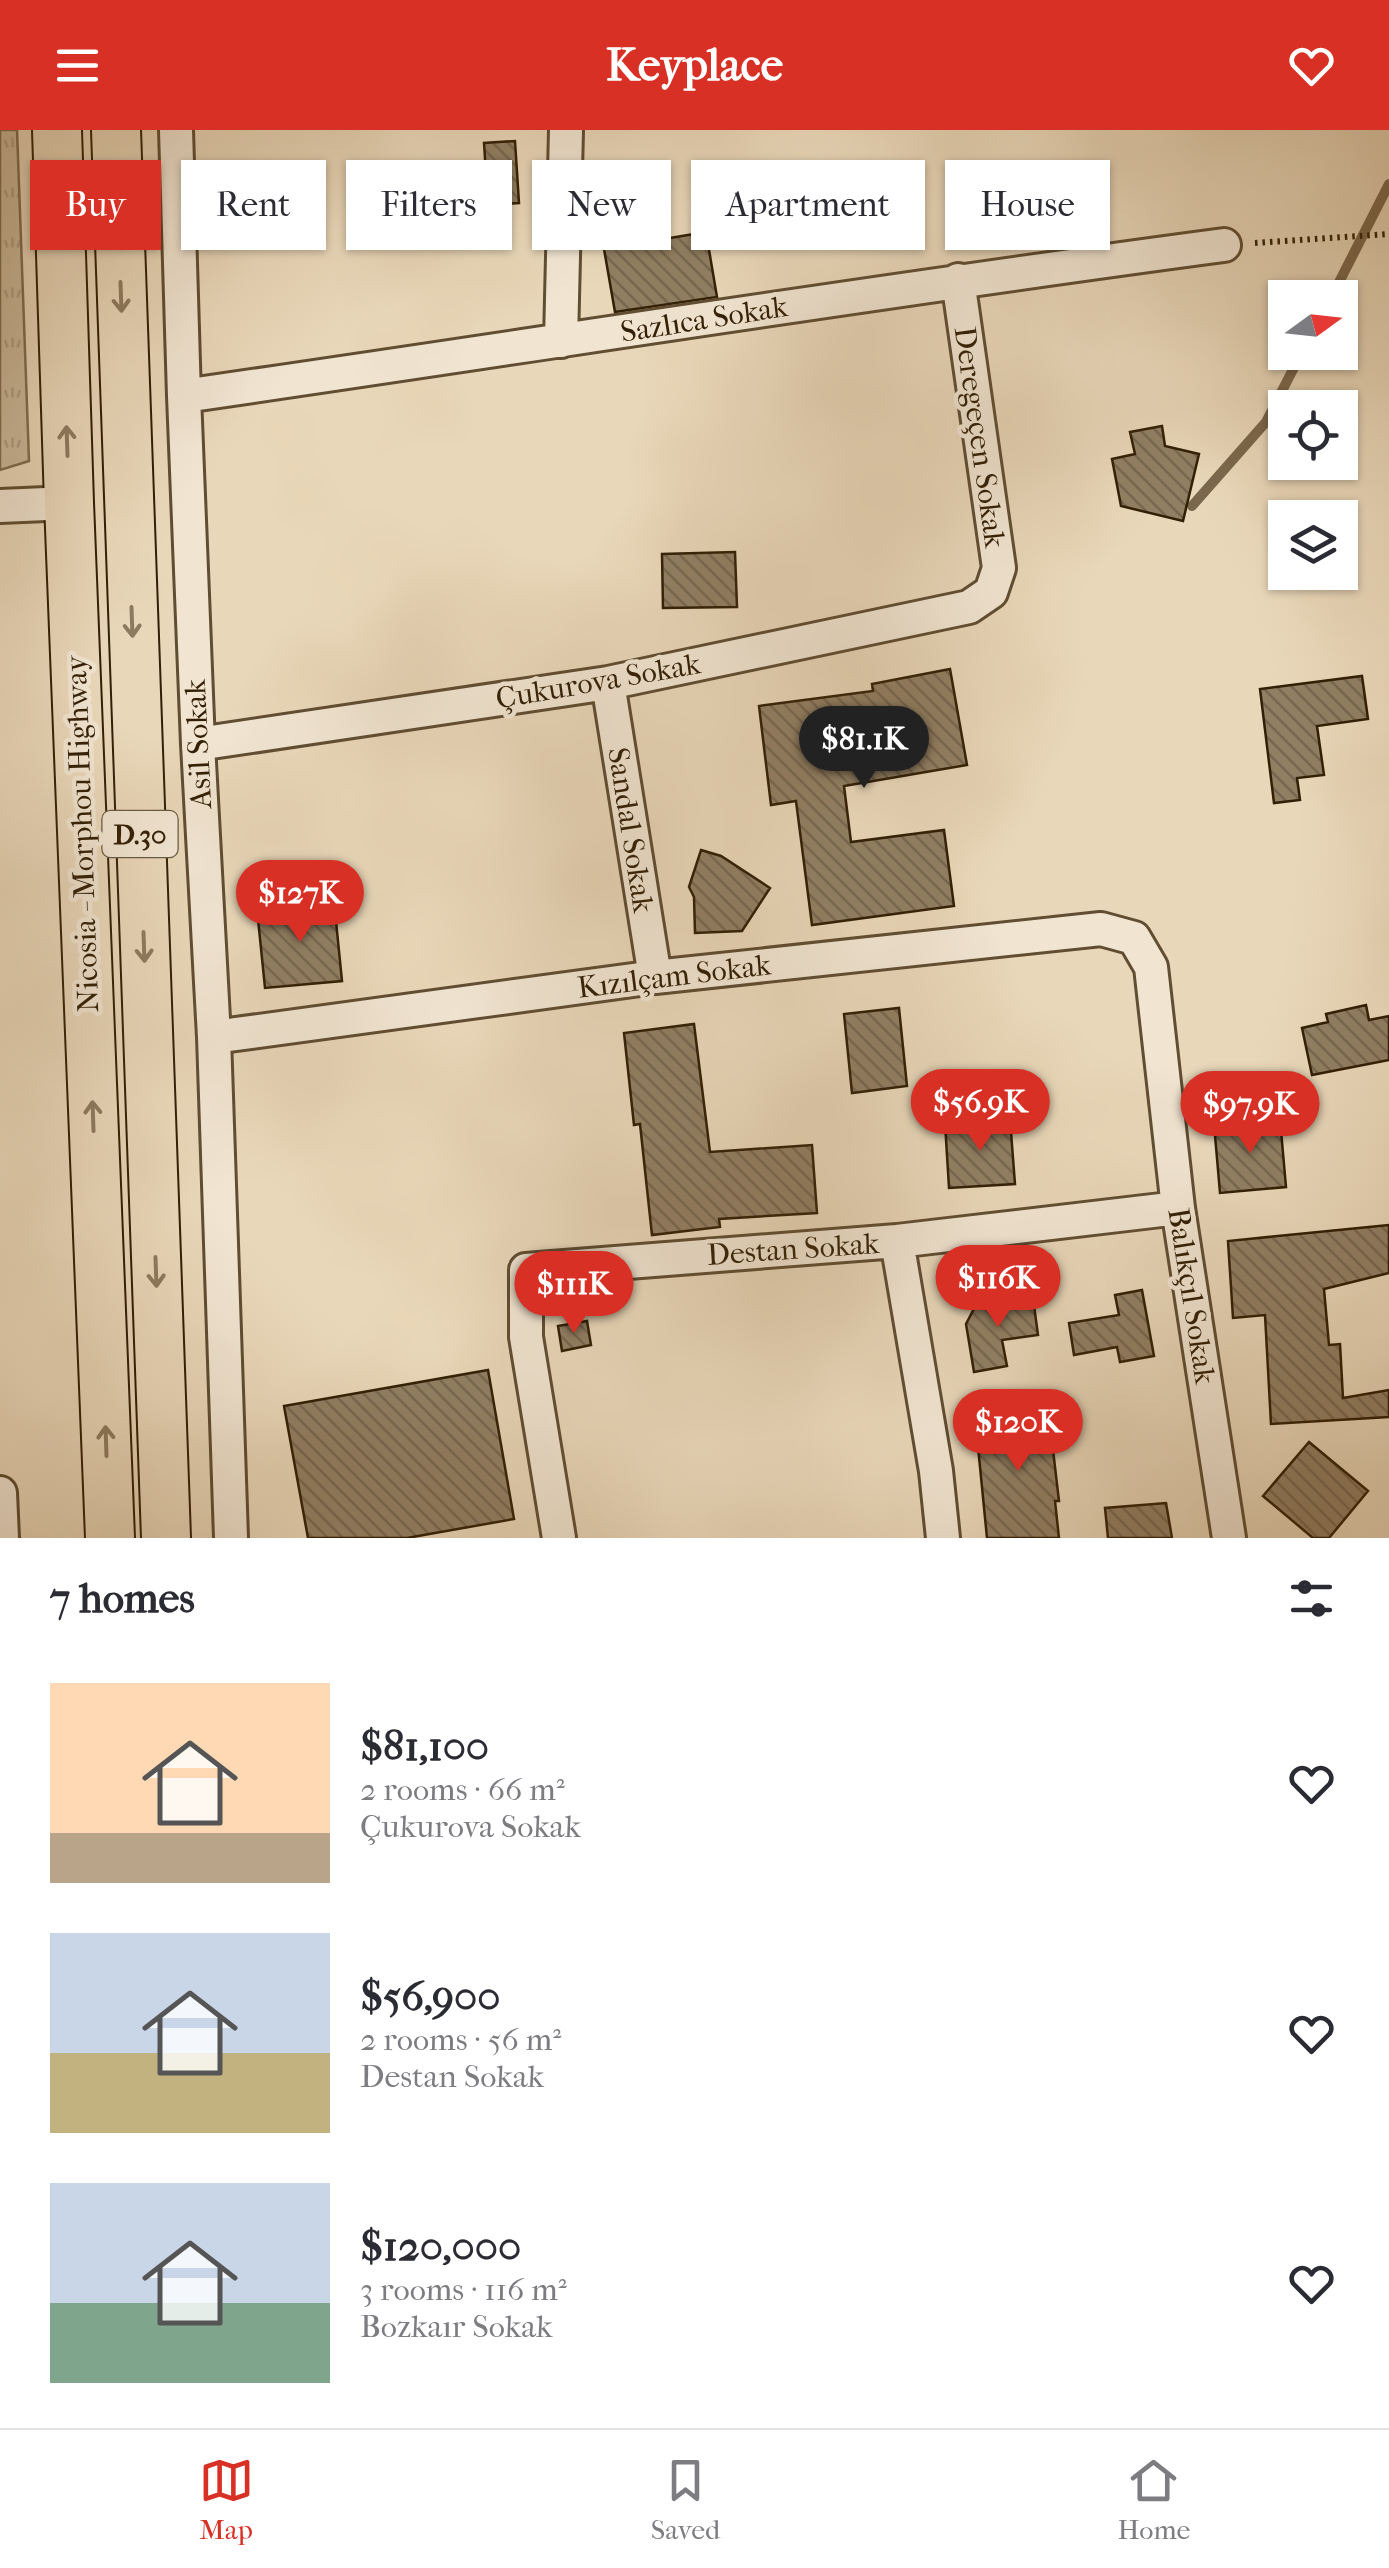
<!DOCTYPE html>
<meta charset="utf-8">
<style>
:root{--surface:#fff;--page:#f2f2f3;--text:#2b2b33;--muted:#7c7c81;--line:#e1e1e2;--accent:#d93025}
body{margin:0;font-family:"IM FELL French Canon",serif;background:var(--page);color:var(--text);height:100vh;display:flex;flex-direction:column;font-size:38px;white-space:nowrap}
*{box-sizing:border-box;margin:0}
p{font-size:32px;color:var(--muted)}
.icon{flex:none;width:55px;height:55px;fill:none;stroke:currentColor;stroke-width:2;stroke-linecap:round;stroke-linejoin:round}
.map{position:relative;height:1408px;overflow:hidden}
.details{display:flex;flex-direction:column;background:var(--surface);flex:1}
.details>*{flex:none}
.top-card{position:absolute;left:30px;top:30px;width:1330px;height:90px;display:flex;gap:20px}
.needle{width:65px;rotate:75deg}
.controls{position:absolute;left:1268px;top:150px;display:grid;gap:20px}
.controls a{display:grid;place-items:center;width:90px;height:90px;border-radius:0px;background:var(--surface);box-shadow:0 2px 8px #0004;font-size:50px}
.price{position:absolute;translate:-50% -85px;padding:0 22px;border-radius:35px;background:var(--accent);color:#fff;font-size:32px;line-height:65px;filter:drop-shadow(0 2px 5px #0008)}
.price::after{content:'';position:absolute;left:50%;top:60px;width:30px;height:22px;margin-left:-15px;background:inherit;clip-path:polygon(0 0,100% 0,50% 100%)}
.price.active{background:#222;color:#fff}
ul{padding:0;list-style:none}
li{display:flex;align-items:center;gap:30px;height:250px;padding:0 50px}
li span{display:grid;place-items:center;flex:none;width:280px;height:200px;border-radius:0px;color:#555}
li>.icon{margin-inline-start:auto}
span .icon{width:120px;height:120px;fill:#fffc;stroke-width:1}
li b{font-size:42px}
h2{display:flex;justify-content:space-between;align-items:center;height:120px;padding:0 50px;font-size:42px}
.tag{padding:0 35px;border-radius:0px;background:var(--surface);box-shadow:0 2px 8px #0004;font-size:35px;line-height:90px}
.tag.active{background:var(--accent);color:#fff}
header{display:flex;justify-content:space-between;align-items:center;height:130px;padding:0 50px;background:var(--accent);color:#fff;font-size:45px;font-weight:800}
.menu{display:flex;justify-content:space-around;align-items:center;height:140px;border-top:2px solid var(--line);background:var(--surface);font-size:28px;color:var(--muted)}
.menu a{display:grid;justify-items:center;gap:5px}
.menu .active{color:var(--accent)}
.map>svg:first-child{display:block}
.grass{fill:url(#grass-tufts);stroke:#7e6c50;stroke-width:2.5}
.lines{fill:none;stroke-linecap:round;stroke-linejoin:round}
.stream{stroke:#7b684c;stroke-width:10}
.building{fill:url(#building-back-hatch);stroke:#321f05;stroke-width:2.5}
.minor-casing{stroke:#604d32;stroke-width:38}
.highway-casing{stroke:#321f05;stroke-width:52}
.path{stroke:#321f05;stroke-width:6;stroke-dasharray:2.5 5;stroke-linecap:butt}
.minor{stroke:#f1e5d2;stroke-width:32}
.highway{stroke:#e9d7b9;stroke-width:48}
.oneway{stroke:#8e7b5f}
.labels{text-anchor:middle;stroke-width:9;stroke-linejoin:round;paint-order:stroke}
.shield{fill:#f1e5d2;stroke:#6b5a42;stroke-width:2.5}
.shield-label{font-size:28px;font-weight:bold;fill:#321f05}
.street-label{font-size:30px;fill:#321f05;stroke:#f1e5d2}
</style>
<header><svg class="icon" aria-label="menu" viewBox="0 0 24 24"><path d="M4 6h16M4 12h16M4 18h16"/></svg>Keyplace<svg class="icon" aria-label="heart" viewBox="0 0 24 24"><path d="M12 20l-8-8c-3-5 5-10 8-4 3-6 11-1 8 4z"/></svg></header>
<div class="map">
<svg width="1389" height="1408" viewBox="0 0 1389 1408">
<defs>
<pattern id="grass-tufts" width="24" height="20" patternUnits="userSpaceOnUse" patternTransform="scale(2.5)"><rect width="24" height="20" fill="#cab89a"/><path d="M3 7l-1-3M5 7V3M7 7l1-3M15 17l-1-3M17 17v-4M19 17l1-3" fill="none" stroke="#ae9e83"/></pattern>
<pattern id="building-back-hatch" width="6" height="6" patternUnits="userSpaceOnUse" patternTransform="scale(2.5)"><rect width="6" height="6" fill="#917f63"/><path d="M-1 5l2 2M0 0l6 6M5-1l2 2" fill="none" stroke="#776750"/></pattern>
</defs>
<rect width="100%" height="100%" fill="#e9d7b9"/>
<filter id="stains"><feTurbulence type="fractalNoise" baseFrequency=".002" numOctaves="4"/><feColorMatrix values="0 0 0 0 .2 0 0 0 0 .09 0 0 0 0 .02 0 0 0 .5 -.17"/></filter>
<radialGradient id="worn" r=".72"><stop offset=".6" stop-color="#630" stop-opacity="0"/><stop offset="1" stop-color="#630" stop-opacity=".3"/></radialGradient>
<path class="grass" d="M 0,0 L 17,0 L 29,331 L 0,340 Z"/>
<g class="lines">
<path class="stream" d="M 1331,168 L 1389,54
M 1192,376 L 1266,292 L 1302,222"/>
</g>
<path class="building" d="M 515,11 L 519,73 L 488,75 L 484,13 Z
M 706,102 L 717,167 L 615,182 L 604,119 Z
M 1162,296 L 1165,316 L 1199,324 L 1183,391 L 1121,376 L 1112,329 L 1135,324 L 1130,302 Z
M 735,422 L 737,477 L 663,478 L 662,424 Z
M 950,539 L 967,635 L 844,656 L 851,712 L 944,700 L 954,776 L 812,795 L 796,671 L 771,675 L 759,576 L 873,561 L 872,554 Z
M 1362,546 L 1368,589 L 1317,596 L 1324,645 L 1297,648 L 1300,670 L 1274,673 L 1260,559 Z
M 701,720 L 721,726 L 770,758 L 742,801 L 695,803 L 694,767 L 689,757 Z
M 334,771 L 342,851 L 265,858 L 257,779 Z
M 1366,875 L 1369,890 L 1389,886 L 1389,930 L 1312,945 L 1302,898 L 1328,892 L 1326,884 Z
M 899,878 L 907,956 L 852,963 L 844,884 Z
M 694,894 L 710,1022 L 812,1015 L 817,1083 L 719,1089 L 720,1097 L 652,1105 L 640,994 L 634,995 L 624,903 Z
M 1010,989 L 1015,1054 L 949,1058 L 945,993 Z
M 1280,989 L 1286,1057 L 1220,1063 L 1214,994 Z
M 1389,1095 L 1389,1143 L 1324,1159 L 1329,1215 L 1340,1214 L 1343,1268 L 1389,1260 L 1389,1287 L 1271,1294 L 1265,1185 L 1233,1188 L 1228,1111 Z
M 1142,1160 L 1154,1226 L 1120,1232 L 1117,1217 L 1074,1225 L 1069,1193 L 1119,1185 L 1115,1165 Z
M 1033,1168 L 1038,1205 L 1002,1210 L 1007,1236 L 974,1242 L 966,1194 L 976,1175 Z
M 587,1191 L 591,1215 L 562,1221 L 558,1196 Z
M 488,1240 L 514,1389 L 407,1408 L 308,1408 L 284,1276 Z
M 1048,1277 L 1059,1371 L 1055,1371 L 1059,1408 L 987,1408 L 975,1286 Z
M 1309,1312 L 1368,1361 L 1329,1408 L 1313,1408 L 1263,1366 Z
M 1166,1373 L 1172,1408 L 1108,1408 L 1105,1378 Z"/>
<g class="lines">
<g class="minor-casing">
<path id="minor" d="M 176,0 L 184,266 L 198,614 L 214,907 L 231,1408
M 561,211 L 566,0
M 184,266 C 530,216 876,161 1224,115
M 0,376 L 69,373
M 608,553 L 655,847
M 198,614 L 608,553 L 969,477 L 991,462 L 999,438 L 958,150
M 214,907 L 655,847 L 1101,799 L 1134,808 L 1151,837 L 1178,1078 L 1229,1408
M 897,1111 L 936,1341 L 943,1408
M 0,1363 L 2,1408
M 559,1408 L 526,1207 L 526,1140 L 897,1111 L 1178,1078"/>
</g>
<g class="highway-casing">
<path id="highway" d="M 57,0 L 69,373 L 110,1408
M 116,0 L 166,1408"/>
</g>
<path class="path" d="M 1255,113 L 1389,104"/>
<use href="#minor" class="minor"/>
<use href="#highway" class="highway"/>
</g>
<defs><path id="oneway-shaft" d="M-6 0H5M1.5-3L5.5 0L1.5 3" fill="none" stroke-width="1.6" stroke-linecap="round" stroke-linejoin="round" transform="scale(2.5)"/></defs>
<g class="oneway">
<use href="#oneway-shaft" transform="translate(121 167) rotate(88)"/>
<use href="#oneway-shaft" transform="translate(67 311) rotate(-92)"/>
<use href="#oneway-shaft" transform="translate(132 492) rotate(88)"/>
<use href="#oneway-shaft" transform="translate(144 817) rotate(88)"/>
<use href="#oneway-shaft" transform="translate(93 986) rotate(-92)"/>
<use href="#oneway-shaft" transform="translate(156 1142) rotate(88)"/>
<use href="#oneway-shaft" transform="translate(106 1311) rotate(-92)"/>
</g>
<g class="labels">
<rect class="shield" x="102.5" y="681" width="75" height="46" rx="8"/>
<g class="shield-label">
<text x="140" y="714">D.30</text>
</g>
<g class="street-label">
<text transform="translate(704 189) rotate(-9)" y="10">Sazlıca Sokak</text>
<text transform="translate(980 307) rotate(82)" y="10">Deregeçen Sokak</text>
<text transform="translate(598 551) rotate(-10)" y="10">Çukurova Sokak</text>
<text transform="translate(198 614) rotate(-93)" y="10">Asil Sokak</text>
<text transform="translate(631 700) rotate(81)" y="10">Sandal Sokak</text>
<text transform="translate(82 704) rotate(-92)" y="10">Nicosia - Morphou Highway</text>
<text transform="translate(674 846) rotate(-7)" y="10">Kızılçam Sokak</text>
<text transform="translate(793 1119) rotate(-4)" y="10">Destan Sokak</text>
<text transform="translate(1192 1166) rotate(81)" y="10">Balıkçıl Sokak</text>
</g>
</g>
<rect width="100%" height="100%" filter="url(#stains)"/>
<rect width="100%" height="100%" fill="url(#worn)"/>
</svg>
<div class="controls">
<a><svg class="needle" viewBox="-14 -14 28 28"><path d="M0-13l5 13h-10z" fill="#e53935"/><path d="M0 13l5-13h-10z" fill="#7c7c81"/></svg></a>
<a><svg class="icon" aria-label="locate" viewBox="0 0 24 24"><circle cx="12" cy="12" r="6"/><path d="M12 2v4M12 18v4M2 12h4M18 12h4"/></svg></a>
<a><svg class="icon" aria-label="layers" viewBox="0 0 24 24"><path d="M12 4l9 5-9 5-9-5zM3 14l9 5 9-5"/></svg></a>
</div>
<b class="price active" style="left:864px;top:661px">$81.1K</b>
<b class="price" style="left:300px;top:815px">$127K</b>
<b class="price" style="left:980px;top:1024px">$56.9K</b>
<b class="price" style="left:1250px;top:1026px">$97.9K</b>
<b class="price" style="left:998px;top:1200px">$116K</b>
<b class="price" style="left:574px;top:1206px">$111K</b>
<b class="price" style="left:1018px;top:1344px">$120K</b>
<div class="top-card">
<a class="tag active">Buy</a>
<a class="tag">Rent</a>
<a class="tag">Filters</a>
<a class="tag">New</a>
<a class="tag">Apartment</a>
<a class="tag">House</a>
</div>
</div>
<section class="details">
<h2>7 homes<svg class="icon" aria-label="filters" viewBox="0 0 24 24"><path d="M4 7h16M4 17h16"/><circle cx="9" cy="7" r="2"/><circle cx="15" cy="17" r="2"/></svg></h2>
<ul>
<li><span style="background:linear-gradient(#ffd9b3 75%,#b9a48a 0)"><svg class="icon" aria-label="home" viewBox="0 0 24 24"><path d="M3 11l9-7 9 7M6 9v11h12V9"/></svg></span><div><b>$81,100</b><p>2 rooms · 66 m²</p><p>Çukurova Sokak</p></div><svg class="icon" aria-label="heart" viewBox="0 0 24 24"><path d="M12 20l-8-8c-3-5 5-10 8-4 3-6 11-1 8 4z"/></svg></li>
<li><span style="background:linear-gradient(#c9d6e8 60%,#c2b280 0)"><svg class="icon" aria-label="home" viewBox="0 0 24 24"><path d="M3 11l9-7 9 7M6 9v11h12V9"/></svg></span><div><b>$56,900</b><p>2 rooms · 56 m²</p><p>Destan Sokak</p></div><svg class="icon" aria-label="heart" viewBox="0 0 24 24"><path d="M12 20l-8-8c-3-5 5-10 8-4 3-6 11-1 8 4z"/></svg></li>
<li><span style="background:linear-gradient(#c9d6e8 60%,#7fa58c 0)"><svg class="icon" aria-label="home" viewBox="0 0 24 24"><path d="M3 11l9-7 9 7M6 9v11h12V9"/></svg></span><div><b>$120,000</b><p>3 rooms · 116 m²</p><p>Bozkaır Sokak</p></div><svg class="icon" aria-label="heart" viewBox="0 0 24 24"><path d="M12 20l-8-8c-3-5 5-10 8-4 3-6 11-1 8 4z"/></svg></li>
</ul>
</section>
<nav class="menu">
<a class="active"><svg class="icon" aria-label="map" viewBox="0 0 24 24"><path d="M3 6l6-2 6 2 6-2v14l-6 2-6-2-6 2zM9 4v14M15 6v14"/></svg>Map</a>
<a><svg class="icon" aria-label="saved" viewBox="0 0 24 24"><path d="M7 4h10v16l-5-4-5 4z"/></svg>Saved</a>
<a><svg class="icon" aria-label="home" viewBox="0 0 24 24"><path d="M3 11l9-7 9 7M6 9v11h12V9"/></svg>Home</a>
</nav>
